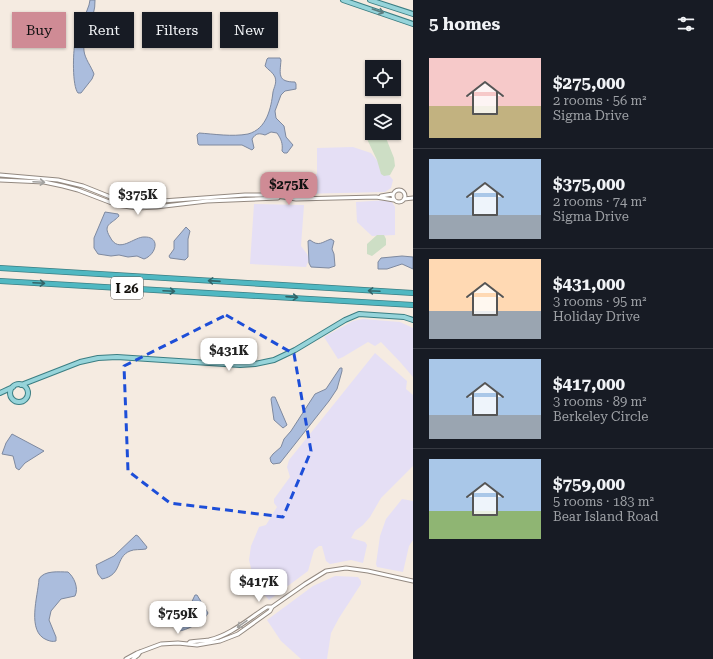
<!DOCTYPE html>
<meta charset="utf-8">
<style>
:root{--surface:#171b24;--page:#242831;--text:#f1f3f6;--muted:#9ea1a6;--line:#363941;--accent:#cf8b95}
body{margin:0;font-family:"Roboto Serif",serif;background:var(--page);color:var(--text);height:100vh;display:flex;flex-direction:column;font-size:15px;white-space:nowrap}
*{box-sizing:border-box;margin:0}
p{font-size:13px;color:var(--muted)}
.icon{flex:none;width:22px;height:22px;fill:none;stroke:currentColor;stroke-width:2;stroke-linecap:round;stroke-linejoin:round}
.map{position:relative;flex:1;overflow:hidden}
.panel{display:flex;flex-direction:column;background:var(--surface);width:300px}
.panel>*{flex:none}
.hud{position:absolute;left:12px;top:12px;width:341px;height:36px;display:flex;gap:8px}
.tools{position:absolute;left:365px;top:60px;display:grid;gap:8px}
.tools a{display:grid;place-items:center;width:36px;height:36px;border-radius:0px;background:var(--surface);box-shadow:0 1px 3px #0004;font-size:20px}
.price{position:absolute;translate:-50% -34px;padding:0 9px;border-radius:8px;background:#fff;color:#222;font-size:13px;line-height:26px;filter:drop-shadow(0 1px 2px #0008)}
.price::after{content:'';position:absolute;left:50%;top:24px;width:12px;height:9px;margin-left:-6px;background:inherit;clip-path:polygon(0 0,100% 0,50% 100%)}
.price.active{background:var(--accent);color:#111}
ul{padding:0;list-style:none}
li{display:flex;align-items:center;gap:12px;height:100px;padding:0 16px}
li+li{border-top:1px solid var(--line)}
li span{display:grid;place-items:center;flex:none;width:112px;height:80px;border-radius:0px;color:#555}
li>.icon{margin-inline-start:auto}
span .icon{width:48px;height:48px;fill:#fffc;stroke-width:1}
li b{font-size:17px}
h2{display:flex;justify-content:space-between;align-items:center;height:48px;padding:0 16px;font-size:17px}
.chip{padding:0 14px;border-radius:0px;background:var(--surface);box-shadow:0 1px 3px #0004;font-size:14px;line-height:36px}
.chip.active{background:var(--accent);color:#111}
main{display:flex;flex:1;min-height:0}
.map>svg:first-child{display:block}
.commercial{fill:#e5dff5}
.green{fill:#cddec5}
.water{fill:#abbddd;stroke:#7e899f}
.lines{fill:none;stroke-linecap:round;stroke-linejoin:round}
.minor-casing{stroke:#938980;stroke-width:5}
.major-casing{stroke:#3b7e83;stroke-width:6}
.highway-casing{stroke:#3b7e83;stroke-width:6}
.minor{stroke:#fff;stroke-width:3}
.major{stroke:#96d4da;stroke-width:4}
.highway{stroke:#50b8c2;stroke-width:4.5}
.oneway{stroke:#5c7c7e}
.oneway2{stroke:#a1a09e}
.oneway3{stroke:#326468}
.marked{fill:none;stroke:#1d4ed8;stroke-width:3;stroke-dasharray:8 5;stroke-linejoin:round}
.labels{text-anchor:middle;stroke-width:4;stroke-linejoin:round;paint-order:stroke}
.shield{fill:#fff;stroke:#5a5856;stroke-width:1}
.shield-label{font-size:13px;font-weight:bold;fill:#14110d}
</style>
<main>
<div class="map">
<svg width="413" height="659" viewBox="0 0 413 659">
<rect width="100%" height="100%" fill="#f5ebe1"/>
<path class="commercial" d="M 353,147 L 371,153 L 393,180 L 391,188 L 385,192 L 297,194 L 300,186 L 317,174 L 317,148 Z
M 387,200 L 392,202 L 395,207 L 395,235 L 372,236 L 357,222 L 356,202 Z
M 254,204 L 304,205 L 301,246 L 307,254 L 309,259 L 306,267 L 250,264 Z
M 363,319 L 400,322 L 413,328 L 413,377 L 401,363 L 381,342 L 375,346 L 368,342 L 343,357 L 338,359 L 324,337 L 353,321 Z
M 375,353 L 407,381 L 406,389 L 413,395 L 413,466 L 381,498 L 370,517 L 363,525 L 355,531 L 351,538 L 365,542 L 367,545 L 363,563 L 351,560 L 330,564 L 326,561 L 322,546 L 319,546 L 314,550 L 308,571 L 269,600 L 255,584 L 249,560 L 251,546 L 259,527 L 266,525 L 277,507 L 274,503 L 274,499 L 290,477 L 287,467 L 289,460 Z
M 402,499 L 413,501 L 413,540 L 409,546 L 403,572 L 377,567 L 376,564 L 380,536 L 386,519 Z
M 335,576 L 358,577 L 361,581 L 361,584 L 339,618 L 331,633 L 327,659 L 301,659 L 281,641 L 267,620 L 313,586 Z"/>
<path class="green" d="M 372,129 L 372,133 L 384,133 L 394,158 L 395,166 L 390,175 L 384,176 L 381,174 L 377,160 L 367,139 Z
M 377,235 L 384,235 L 386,239 L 386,245 L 372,256 L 367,254 L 367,244 Z"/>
<path class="water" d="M 90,0 L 95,0 C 96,19 81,36 84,51 C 85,59 91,66 94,74 L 92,79 L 81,93 L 78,93 C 72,86 73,52 75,43 L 89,5 Z
M 268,58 L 280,58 L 281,60 C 280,74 277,82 295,82 L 296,84 L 296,89 L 285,91 L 281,95 L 275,111 L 276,118 L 284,126 L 286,137 L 293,145 L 287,153 L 284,153 L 282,151 C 283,143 281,139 277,133 L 271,132 L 265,135 C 259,133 256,133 252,139 L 254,148 L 252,150 L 242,145 L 199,145 L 198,144 L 197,135 L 199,133 C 214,134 232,137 248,134 C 267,129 271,108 273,92 C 274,87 277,83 275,77 C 273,72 268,70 265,66 L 267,59 Z
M 105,212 L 118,214 L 119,216 C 112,224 102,224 110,237 C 119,255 134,236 145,237 C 161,237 156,255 144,259 L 137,256 L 128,257 L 119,255 L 111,256 L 98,254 L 94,248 L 94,238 Z
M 186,227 L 190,231 L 188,239 L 188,257 L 185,260 L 170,258 L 169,256 L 174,249 L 174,241 Z
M 331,239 L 334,241 L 332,249 L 334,254 L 335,266 L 329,268 L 311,267 L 309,263 L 308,241 L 310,240 C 319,247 322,242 331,239 Z
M 402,256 L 413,257 L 413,269 L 402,264 L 387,269 L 378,269 L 378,262 L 381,258 Z
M 340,368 L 342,368 L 342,371 L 337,389 L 329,401 L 280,463 L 273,464 L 271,462 L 270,458 L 273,454 L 281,447 L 284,439 L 291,431 L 315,394 L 326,389 Z
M 272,397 L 275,397 L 287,425 L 283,428 L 274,420 L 271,399 Z
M 12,434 L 44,451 L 25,463 L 19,470 L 16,468 L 13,456 L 2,454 L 6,443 Z
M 136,535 L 138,536 L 147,547 L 146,549 C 141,550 134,549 130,551 C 115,557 123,575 102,579 L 98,574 L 96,565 L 114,556 Z
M 68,572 C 74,577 79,588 75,596 L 61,599 L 51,611 L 49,620 L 56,637 L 56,641 C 52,642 50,641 47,640 C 26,632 38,596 39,579 C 44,570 59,572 68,572 Z
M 195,595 L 197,595 L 208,613 C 205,621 186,631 178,631 L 175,627 L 188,610 Z"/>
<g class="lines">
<g class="minor-casing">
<path id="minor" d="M 0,175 L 58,180 L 83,186 L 113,198 L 135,203 L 245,195 L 270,195 L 296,199 L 376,197 L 394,200
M 0,180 L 44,182 L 63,186 L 78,190 L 117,205 L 137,208 L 156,207 L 207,201 L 278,198
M393 196a6 6 0 1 1 12 0a6 6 0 1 1-12 0Z
M 381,196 L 393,194
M 404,199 L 413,198
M 188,644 L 190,642 C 197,641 203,641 209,640 C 231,635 248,619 267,607 L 272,607 L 305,584 L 326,571 L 346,568 L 368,571 L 413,581
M 126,659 L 137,653 L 161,644 L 178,643 L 197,645 L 220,641 L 238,634 L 270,611 L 272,607
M 133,659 L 138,655 L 140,652"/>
</g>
<g class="major-casing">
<path id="major" d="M 343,0 L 413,24
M 370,0 L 413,14
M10 393a9 9 0 1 1 18 0a9 9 0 1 1-18 0Z
M 21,385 L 80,362 L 98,358 L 117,357 L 240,365 L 255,364 L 274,360 L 295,350 L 345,320 L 359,314 L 404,317 L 413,320
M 0,393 L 13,387"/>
</g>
<g class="highway-casing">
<path id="highway" d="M 0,268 L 413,293
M 0,281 L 413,305"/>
</g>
<use href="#minor" class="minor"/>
<use href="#major" class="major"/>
<use href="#highway" class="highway"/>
</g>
<defs><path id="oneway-shaft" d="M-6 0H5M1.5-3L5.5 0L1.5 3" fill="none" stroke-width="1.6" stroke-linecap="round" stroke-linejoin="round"/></defs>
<use class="oneway" href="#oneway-shaft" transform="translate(378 11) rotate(19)"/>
<g class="oneway2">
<use href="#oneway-shaft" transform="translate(39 182) rotate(3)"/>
<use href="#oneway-shaft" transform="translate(242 624) rotate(145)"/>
</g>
<g class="oneway3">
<use href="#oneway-shaft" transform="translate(214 281) rotate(-176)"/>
<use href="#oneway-shaft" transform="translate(39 283) rotate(3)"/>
<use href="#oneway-shaft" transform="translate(169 291) rotate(3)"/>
<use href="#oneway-shaft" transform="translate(374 291) rotate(-177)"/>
<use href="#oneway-shaft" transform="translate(292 297) rotate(4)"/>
</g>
<path class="marked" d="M 226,315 L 294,354 L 311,451 L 283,517 L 170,503 L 128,471 L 124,366 Z"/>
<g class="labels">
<rect class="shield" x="111" y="277" width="32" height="22" rx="3"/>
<g class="shield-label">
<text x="127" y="293">I 26</text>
</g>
</g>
</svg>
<div class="tools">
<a><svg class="icon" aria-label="locate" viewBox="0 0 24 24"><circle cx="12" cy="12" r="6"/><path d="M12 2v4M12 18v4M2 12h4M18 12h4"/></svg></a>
<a><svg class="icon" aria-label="layers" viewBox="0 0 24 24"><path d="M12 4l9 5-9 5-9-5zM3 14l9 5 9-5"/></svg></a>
</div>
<b class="price active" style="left:289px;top:206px">$275K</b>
<b class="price" style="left:138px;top:216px">$375K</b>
<b class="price" style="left:229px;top:372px">$431K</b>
<b class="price" style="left:259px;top:603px">$417K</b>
<b class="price" style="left:178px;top:635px">$759K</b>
<div class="hud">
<a class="chip active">Buy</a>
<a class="chip">Rent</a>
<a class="chip">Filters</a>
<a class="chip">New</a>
</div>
</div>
<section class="panel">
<h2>5 homes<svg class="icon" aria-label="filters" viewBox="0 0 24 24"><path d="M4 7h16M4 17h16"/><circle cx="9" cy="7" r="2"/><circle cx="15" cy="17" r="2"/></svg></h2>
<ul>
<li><span style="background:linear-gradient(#f6c9c9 60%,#c2b280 0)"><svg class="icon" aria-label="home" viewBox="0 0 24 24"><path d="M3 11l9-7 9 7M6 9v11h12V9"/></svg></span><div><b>$275,000</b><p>2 rooms · 56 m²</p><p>Sigma Drive</p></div></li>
<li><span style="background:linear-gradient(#a9c7e8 70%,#9aa5b1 0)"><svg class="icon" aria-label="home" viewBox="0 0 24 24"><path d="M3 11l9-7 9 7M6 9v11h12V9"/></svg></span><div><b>$375,000</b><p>2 rooms · 74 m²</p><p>Sigma Drive</p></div></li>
<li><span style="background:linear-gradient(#ffd9b3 65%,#9aa5b1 0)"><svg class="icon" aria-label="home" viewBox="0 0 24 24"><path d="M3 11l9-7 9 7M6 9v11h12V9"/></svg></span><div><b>$431,000</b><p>3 rooms · 95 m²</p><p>Holiday Drive</p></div></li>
<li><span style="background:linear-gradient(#a9c7e8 70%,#9aa5b1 0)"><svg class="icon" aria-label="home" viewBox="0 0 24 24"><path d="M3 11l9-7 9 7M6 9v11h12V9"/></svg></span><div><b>$417,000</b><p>3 rooms · 89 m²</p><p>Berkeley Circle</p></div></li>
<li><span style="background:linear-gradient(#a9c7e8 65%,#8fb573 0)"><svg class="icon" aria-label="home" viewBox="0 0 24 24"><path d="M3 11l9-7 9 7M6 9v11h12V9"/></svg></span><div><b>$759,000</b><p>5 rooms · 183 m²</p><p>Bear Island Road</p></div></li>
</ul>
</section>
</main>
